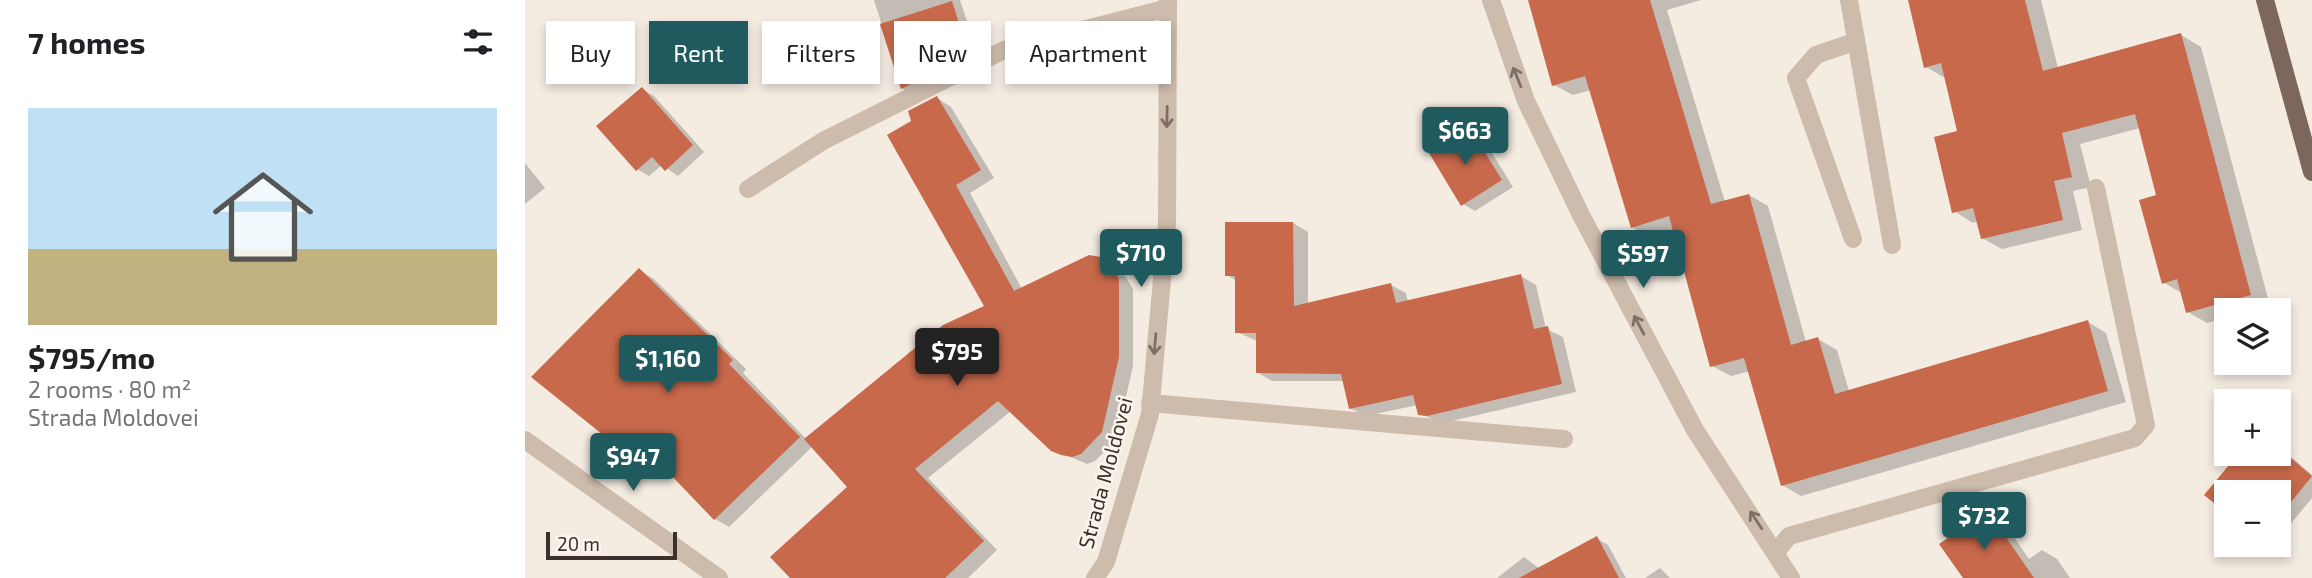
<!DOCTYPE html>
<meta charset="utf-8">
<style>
:root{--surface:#fff;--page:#f2f2f2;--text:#202124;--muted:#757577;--accent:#1f5a5e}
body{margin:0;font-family:"Exo 2",sans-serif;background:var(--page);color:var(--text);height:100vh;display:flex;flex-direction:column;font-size:26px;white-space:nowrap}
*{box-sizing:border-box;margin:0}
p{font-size:23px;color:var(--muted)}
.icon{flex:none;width:38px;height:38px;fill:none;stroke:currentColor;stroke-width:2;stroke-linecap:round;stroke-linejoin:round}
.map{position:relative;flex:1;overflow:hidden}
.panel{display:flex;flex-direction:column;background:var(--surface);width:525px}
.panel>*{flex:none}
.top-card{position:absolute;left:21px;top:21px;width:665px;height:63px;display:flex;gap:14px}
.fabs{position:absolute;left:1689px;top:298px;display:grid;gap:14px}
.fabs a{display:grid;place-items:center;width:77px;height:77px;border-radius:0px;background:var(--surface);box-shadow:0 4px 10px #0003;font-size:35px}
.scale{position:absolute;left:21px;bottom:18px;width:131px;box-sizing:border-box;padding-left:7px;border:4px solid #3b302b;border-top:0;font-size:19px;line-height:24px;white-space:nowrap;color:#3b302b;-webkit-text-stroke:5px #fbf5ee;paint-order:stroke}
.price{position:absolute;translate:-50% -60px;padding:0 16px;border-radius:7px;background:var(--accent);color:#fff;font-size:23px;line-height:46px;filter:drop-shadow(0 2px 4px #0008)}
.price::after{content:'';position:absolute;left:50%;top:42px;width:21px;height:16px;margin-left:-10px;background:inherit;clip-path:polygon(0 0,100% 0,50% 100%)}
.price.current{background:#222;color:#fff}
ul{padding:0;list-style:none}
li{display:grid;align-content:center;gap:14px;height:371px;padding:0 28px}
li span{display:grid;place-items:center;height:217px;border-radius:0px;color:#555}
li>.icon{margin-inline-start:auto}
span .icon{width:126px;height:126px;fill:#fffc;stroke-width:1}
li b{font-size:30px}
h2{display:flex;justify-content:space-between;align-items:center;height:84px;padding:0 28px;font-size:30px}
.tag{padding:0 24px;border-radius:0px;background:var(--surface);box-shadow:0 4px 10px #0003;font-size:24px;line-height:63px}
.tag.current{background:var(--accent);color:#fff}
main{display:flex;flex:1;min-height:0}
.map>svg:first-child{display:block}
.shadow{fill:#0003}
.building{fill:#c8694b}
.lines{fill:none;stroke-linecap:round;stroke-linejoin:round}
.minor{stroke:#cdbbac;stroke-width:18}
.major{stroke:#7d675c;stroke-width:18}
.oneway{stroke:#7d6f65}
.labels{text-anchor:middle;stroke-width:5;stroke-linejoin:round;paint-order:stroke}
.street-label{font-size:21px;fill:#3b302b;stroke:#fbf5ee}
</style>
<main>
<section class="panel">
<h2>7 homes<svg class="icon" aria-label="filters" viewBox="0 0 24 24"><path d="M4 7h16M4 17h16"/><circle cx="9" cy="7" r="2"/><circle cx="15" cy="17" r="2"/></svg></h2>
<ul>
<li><span style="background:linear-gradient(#bfe0f5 65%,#c2b280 0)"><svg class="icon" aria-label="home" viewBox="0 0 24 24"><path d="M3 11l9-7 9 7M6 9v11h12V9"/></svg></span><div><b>$795/mo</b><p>2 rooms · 80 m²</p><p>Strada Moldovei</p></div></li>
</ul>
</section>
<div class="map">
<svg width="1787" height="578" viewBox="0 0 1787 578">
<rect width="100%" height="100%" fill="#f4ebe1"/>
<path class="shadow" d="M 349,0 L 435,0 L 455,61 L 388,94 L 377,88 Z
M 1005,0 L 1176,0 L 1142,10 L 1200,202 L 1224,195 L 1243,206 L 1281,342 L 1293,339 L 1312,350 L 1324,391 L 1563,322 L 1581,333 L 1601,402 L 1276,496 L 1257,485 L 1225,371 L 1206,376 L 1187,366 L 1150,230 L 1126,238 L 1107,227 L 1066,90 L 1048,95 L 1029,85 Z
M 1401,0 L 1516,0 L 1533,68 L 1656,35 L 1676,47 L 1745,306 L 1730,310 L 1701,310 L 1701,318 L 1682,323 L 1663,312 L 1658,294 L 1638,282 L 1634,197 L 1615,128 L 1555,144 L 1566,187 L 1548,191 L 1557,230 L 1477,249 L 1457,238 L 1453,221 L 1448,223 L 1429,211 L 1434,132 L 1420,78 L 1401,67 Z
M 117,89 L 129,96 L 179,152 L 153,176 L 137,165 L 124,176 L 112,169 Z
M 412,98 L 426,107 L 469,178 L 445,193 L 497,289 L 575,258 L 601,277 L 608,289 L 608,366 L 591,440 L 570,461 L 562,464 L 527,449 L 486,411 L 403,478 L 472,550 L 443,578 L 267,578 L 325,487 L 288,446 L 204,527 L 190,519 L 132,458 L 124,466 L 109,457 L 114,270 L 129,279 L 221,369 L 218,373 L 281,439 L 461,306 L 388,122 Z
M 945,130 L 957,137 L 988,187 L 950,211 L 938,204 Z
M 0,163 L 20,188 L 0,204 Z
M 768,223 L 783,232 L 783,304 L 866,285 L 881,293 L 883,302 L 996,276 L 1011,285 L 1021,329 L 1038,337 L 1051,392 L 918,423 L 895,414 L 893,405 L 840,416 L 825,408 L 819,381 L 747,381 L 732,372 L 732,341 L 712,332 L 712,281 L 702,275 Z
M 1754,446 L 1787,475 L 1787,498 L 1754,538 L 1754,492 L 1701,492 L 1701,511 L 1682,494 L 1754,453 Z
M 1463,513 L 1478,521 L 1504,559 L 1517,550 L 1532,559 L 1545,578 L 1440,578 Z
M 1071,538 L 1083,545 L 1101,578 L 972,578 L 999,557 L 1015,569 Z
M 1135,568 L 1145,578 L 1120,578 Z"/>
<path class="building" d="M 1003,0 L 1125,0 L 1186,204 L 1224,194 L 1266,345 L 1293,337 L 1310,394 L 1563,320 L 1583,391 L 1256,486 L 1219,358 L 1185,367 L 1144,216 L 1106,228 L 1060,76 L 1027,86 Z
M 1383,0 L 1500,0 L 1518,71 L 1656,33 L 1726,295 L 1661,313 L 1652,279 L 1637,284 L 1614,200 L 1631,195 L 1610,114 L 1537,133 L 1547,177 L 1529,181 L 1538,220 L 1456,239 L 1448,208 L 1427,213 L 1409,137 L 1432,131 L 1416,63 L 1399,68 Z
M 427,1 L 444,55 L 398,73 L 400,77 L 376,89 L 355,24 Z
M 117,87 L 168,145 L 140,171 L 127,157 L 111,171 L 71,126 Z
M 412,96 L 456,170 L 431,185 L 489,291 L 564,255 L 576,257 L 587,267 L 594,279 L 594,357 L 577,432 L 556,454 L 547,457 L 536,455 L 526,451 L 473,401 L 390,469 L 459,541 L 420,578 L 265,578 L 245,557 L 322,487 L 279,439 L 418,325 L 459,306 L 362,135 L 386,121 L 383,111 Z
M 945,128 L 977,180 L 936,206 L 904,153 Z
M 700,222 L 768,222 L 769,306 L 866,283 L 871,303 L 996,274 L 1009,329 L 1023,326 L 1037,384 L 902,416 L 893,415 L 888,395 L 824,409 L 816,374 L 731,373 L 731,333 L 710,333 L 710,276 L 700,276 Z
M 114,268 L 208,360 L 204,364 L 275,437 L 189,520 L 120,448 L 108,459 L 6,377 Z
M 1754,448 L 1787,476 L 1754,517 L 1754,492 L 1701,492 L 1701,513 L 1679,495 L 1714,453 L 1754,453 Z
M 1463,511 L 1509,578 L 1438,578 L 1414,544 Z
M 1072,536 L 1094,578 L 994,578 Z"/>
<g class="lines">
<path class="minor" d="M 966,0 L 1001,101 L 1056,215 L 1170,430 L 1266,578
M 1324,0 L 1367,245
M 223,189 L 298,141 L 479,50 L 643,8
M 1328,239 L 1271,78 L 1291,55 L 1329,42
M 625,403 L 1039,439
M 0,440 L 194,578
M 1252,551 L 1264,536 L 1610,438 L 1621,425 L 1571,188
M 570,578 L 581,562 L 625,414 L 642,223 L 643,0"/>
<path class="major" d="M 1740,0 L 1787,172"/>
</g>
<defs><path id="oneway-shaft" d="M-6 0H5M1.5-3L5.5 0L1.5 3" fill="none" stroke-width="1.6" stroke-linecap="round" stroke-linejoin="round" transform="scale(1.75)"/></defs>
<g class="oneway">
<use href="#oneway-shaft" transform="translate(992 77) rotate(-112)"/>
<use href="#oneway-shaft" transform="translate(642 117) rotate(91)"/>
<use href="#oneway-shaft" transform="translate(1114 325) rotate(-118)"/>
<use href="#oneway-shaft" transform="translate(630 344) rotate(95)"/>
<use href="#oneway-shaft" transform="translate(1231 520) rotate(-124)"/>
</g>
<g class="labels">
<g class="street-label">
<text transform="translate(581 473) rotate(-75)" y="7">Strada Moldovei</text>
</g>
</g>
</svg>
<div class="fabs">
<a><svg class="icon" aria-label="layers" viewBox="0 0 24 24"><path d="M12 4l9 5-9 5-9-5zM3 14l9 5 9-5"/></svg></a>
<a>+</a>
<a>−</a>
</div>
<div class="scale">20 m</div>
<b class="price" style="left:940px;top:167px">$663</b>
<b class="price" style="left:616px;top:289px">$710</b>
<b class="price" style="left:1118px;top:290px">$597</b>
<b class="price current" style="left:432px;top:388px">$795</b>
<b class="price" style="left:143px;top:395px">$1,160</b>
<b class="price" style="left:108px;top:493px">$947</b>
<b class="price" style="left:1459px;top:552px">$732</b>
<div class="top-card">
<a class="tag">Buy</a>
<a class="tag current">Rent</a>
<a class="tag">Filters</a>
<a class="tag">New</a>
<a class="tag">Apartment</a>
</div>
</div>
</main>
